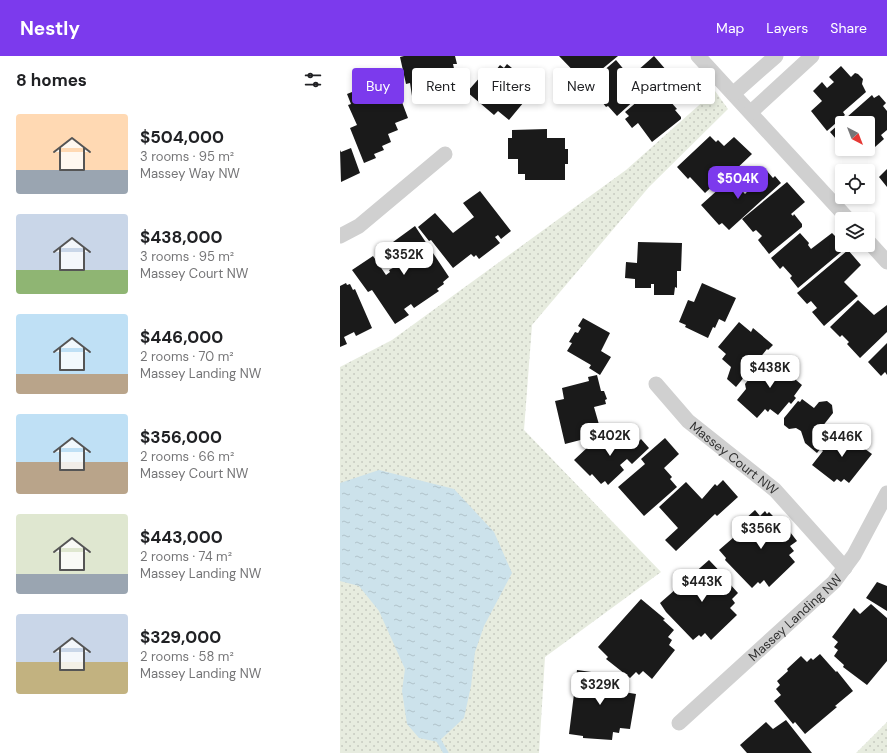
<!DOCTYPE html>
<meta charset="utf-8">
<style>
:root{--surface:#fff;--page:#f2f2f2;--text:#202124;--muted:#757577;--accent:#7c3aed}
body{margin:0;font-family:"DM Sans",sans-serif;background:var(--page);color:var(--text);height:100vh;display:flex;flex-direction:column;font-size:15px;white-space:nowrap}
*{box-sizing:border-box;margin:0}
p{font-size:13px;color:var(--muted)}
.icon{flex:none;width:22px;height:22px;fill:none;stroke:currentColor;stroke-width:2;stroke-linecap:round;stroke-linejoin:round}
.map{position:relative;flex:1;overflow:hidden}
.drawer{display:flex;flex-direction:column;background:var(--surface);width:340px}
.drawer>*{flex:none}
.guide{position:absolute;left:12px;top:12px;width:380px;height:36px;display:flex;gap:8px}
.needle{width:26px;rotate:138deg}
.buttons{position:absolute;left:495px;top:60px;display:grid;gap:8px}
.buttons a{display:grid;place-items:center;width:40px;height:40px;border-radius:4px;background:var(--surface);box-shadow:0 2px 6px #0003;font-size:20px}
.price{position:absolute;translate:-50% -34px;padding:0 9px;border-radius:8px;background:#fff;color:#222;font-size:13px;line-height:26px;filter:drop-shadow(0 1px 2px #0008)}
.price::after{content:'';position:absolute;left:50%;top:24px;width:12px;height:9px;margin-left:-6px;background:inherit;clip-path:polygon(0 0,100% 0,50% 100%)}
.price.current{background:var(--accent);color:#fff}
ul{padding:0;list-style:none}
li{display:flex;align-items:center;gap:12px;height:100px;padding:0 16px}
li span{display:grid;place-items:center;flex:none;width:112px;height:80px;border-radius:4px;color:#555}
li>.icon{margin-inline-start:auto}
span .icon{width:48px;height:48px;fill:#fffc;stroke-width:1}
li b{font-size:17px}
h2{display:flex;justify-content:space-between;align-items:center;height:48px;padding:0 16px;font-size:17px}
.pill{padding:0 14px;border-radius:4px;background:var(--surface);box-shadow:0 2px 6px #0003;font-size:14px;line-height:36px}
.pill.current{background:var(--accent);color:#fff}
header{display:flex;align-items:center;gap:24px;box-sizing:border-box;height:56px;padding:0 20px;background:var(--accent);color:#fff}
header strong{font-size:19px}
nav{display:flex;gap:22px;margin-inline-start:auto;font-size:14px}
main{display:flex;flex:1;min-height:0}
.map>svg:first-child{display:block}
.grass{fill:url(#grass-dots)}
.water{fill:url(#water-ripples)}
.lines{fill:none;stroke-linecap:round;stroke-linejoin:round}
.stream{stroke:#cce2eb;stroke-width:5}
.building{fill:#1a1a1a}
.street{stroke:#d0d0d0;stroke-width:15}
.labels{text-anchor:middle;stroke-width:4;stroke-linejoin:round;paint-order:stroke}
.street-label{font-size:13px;fill:#333;stroke:#fff}
</style>
<header>
<strong>Nestly</strong>
<nav><a>Map</a><a>Layers</a><a>Share</a></nav>
</header>
<main>
<section class="drawer">
<h2>8 homes<svg class="icon" aria-label="filters" viewBox="0 0 24 24"><path d="M4 7h16M4 17h16"/><circle cx="9" cy="7" r="2"/><circle cx="15" cy="17" r="2"/></svg></h2>
<ul>
<li><span style="background:linear-gradient(#ffd9b3 70%,#9aa5b1 0)"><svg class="icon" aria-label="home" viewBox="0 0 24 24"><path d="M3 11l9-7 9 7M6 9v11h12V9"/></svg></span><div><b>$504,000</b><p>3 rooms · 95 m²</p><p>Massey Way NW</p></div></li>
<li><span style="background:linear-gradient(#c9d6e8 70%,#8fb573 0)"><svg class="icon" aria-label="home" viewBox="0 0 24 24"><path d="M3 11l9-7 9 7M6 9v11h12V9"/></svg></span><div><b>$438,000</b><p>3 rooms · 95 m²</p><p>Massey Court NW</p></div></li>
<li><span style="background:linear-gradient(#bfe0f5 75%,#b9a48a 0)"><svg class="icon" aria-label="home" viewBox="0 0 24 24"><path d="M3 11l9-7 9 7M6 9v11h12V9"/></svg></span><div><b>$446,000</b><p>2 rooms · 70 m²</p><p>Massey Landing NW</p></div></li>
<li><span style="background:linear-gradient(#bfe0f5 60%,#b9a48a 0)"><svg class="icon" aria-label="home" viewBox="0 0 24 24"><path d="M3 11l9-7 9 7M6 9v11h12V9"/></svg></span><div><b>$356,000</b><p>2 rooms · 66 m²</p><p>Massey Court NW</p></div></li>
<li><span style="background:linear-gradient(#dfe7d0 75%,#9aa5b1 0)"><svg class="icon" aria-label="home" viewBox="0 0 24 24"><path d="M3 11l9-7 9 7M6 9v11h12V9"/></svg></span><div><b>$443,000</b><p>2 rooms · 74 m²</p><p>Massey Landing NW</p></div></li>
<li><span style="background:linear-gradient(#c9d6e8 60%,#c2b280 0)"><svg class="icon" aria-label="home" viewBox="0 0 24 24"><path d="M3 11l9-7 9 7M6 9v11h12V9"/></svg></span><div><b>$329,000</b><p>2 rooms · 58 m²</p><p>Massey Landing NW</p></div></li>
</ul>
</section>
<div class="map">
<svg width="547" height="697" viewBox="0 0 547 697">
<defs>
<pattern id="grass-dots" width="8" height="8" patternUnits="userSpaceOnUse"><rect width="8" height="8" fill="#e7ecdf"/><path d="M2 2h.1M6 6h.1" fill="none" stroke="#c7cbc0" stroke-width="1.8" stroke-linecap="round"/></pattern>
<pattern id="water-ripples" width="26" height="14" patternUnits="userSpaceOnUse"><rect width="26" height="14" fill="#cce2eb"/><path d="M2 4q2-2 4 0t4 0M15 11q2-2 4 0t4 0" fill="none" stroke="#b0c2ca"/></pattern>
</defs>
<rect width="100%" height="100%" fill="#fff"/>
<path class="grass" d="M 375,35 L 388,53 L 309,131 L 192,269 L 184,374 L 321,516 L 205,601 L 199,697 L 0,697 L 0,311 L 52,284 L 286,114 Z
M 547,666 L 547,697 L 516,697 Z"/>
<path class="water" d="M 39,414 L 114,433 L 154,476 L 172,517 L 144,570 L 135,596 L 131,630 L 124,662 L 98,686 L 79,682 L 67,668 L 62,635 L 65,613 L 39,555 L 19,530 L 0,525 L 0,427 Z"/>
<g class="lines">
<path class="stream" d="M 99,685 L 106,697"/>
</g>
<path class="building" d="M 64,0 L 115,0 L 117,8 L 113,8 L 119,35 L 95,42 L 94,37 L 86,40 L 80,38 L 72,40 L 70,27 L 66,28 L 60,1 Z
M 219,0 L 278,0 L 245,27 Z
M 314,0 L 327,15 L 277,60 L 268,50 L 266,51 L 248,28 L 276,4 L 286,16 L 284,18 L 288,23 Z
M 167,8 L 178,17 L 175,20 L 193,35 L 169,64 L 158,55 L 154,59 L 127,36 L 142,19 L 148,24 L 160,9 L 164,12 Z
M 501,10 L 511,21 L 515,17 L 518,18 L 523,23 L 522,28 L 526,36 L 503,56 L 505,59 L 487,75 L 471,55 L 482,45 L 473,35 L 482,26 L 487,32 L 494,26 L 489,21 Z
M 49,12 L 68,62 L 55,67 L 58,74 L 48,78 L 51,86 L 42,90 L 44,94 L 34,98 L 36,102 L 24,107 L 10,72 L 17,69 L 8,49 L 11,48 L 7,38 L 32,28 L 30,21 Z
M 334,14 L 335,16 L 337,14 L 347,28 L 341,33 L 342,34 L 330,45 L 337,53 L 335,54 L 341,61 L 341,63 L 312,86 L 298,67 L 292,72 L 285,63 L 289,60 L 285,56 Z
M 532,39 L 534,42 L 539,39 L 546,47 L 543,50 L 547,55 L 547,74 L 541,79 L 544,83 L 535,91 L 528,82 L 530,80 L 528,78 L 528,67 L 502,67 L 502,90 L 490,76 Z
M 207,73 L 207,82 L 225,82 L 225,93 L 228,93 L 228,108 L 225,108 L 225,124 L 185,124 L 185,118 L 178,118 L 178,103 L 168,103 L 168,82 L 172,82 L 172,74 Z
M 370,80 L 376,86 L 378,84 L 384,90 L 394,81 L 412,98 L 392,117 L 390,114 L 365,137 L 350,121 L 348,123 L 337,111 Z
M 11,92 L 20,117 L 1,126 L 0,94 L 1,96 Z
M 547,113 L 547,131 L 539,121 Z
M 427,115 L 433,122 L 435,120 L 441,127 L 389,174 L 382,167 L 379,169 L 361,149 L 391,122 L 405,138 Z
M 447,126 L 465,146 L 451,158 L 453,160 L 454,158 L 462,168 L 462,171 L 429,198 L 418,184 L 422,180 L 416,174 L 413,176 L 402,163 Z
M 140,135 L 171,175 L 161,183 L 158,179 L 155,181 L 160,187 L 139,203 L 136,199 L 134,201 L 131,198 L 113,212 L 91,184 L 89,185 L 78,171 L 95,157 L 113,177 L 134,161 L 123,147 Z
M 75,170 L 109,221 L 103,226 L 104,228 L 97,233 L 99,235 L 74,252 L 71,248 L 64,253 L 69,259 L 55,268 L 32,234 L 28,236 L 12,214 L 33,200 L 46,219 L 50,216 L 49,214 L 66,205 L 53,186 Z
M 460,177 L 469,187 L 468,189 L 471,193 L 492,177 L 496,181 L 497,180 L 502,185 L 502,189 L 506,192 L 458,232 L 450,222 L 452,220 L 443,210 L 440,213 L 431,202 Z
M 298,186 L 342,187 L 341,215 L 337,215 L 337,232 L 335,231 L 334,239 L 314,239 L 314,228 L 311,228 L 311,232 L 295,232 L 295,223 L 285,222 L 286,206 L 297,207 Z
M 508,194 L 521,209 L 504,226 L 518,240 L 484,270 L 472,256 L 477,252 L 471,245 L 467,248 L 457,237 Z
M 6,227 L 7,229 L 10,228 L 13,234 L 15,233 L 32,272 L 16,280 L 14,276 L 4,281 L 7,288 L 0,291 L 0,230 Z
M 362,227 L 396,242 L 385,266 L 379,263 L 375,272 L 373,271 L 368,282 L 345,271 L 346,269 L 339,266 L 348,244 L 354,246 Z
M 518,244 L 534,259 L 547,249 L 547,276 L 520,302 L 507,288 L 509,286 L 502,279 L 500,281 L 490,271 Z
M 243,262 L 270,277 L 261,295 L 271,301 L 260,319 L 249,312 L 251,309 L 227,295 L 232,287 L 229,286 L 235,276 L 238,277 L 241,272 L 238,270 Z
M 399,266 L 411,276 L 413,272 L 433,289 L 428,294 L 427,293 L 396,331 L 387,323 L 391,311 L 382,303 L 386,298 L 378,291 Z
M 547,287 L 547,319 L 545,316 L 541,320 L 528,306 Z
M 427,301 L 430,304 L 432,302 L 446,317 L 452,313 L 457,317 L 456,324 L 462,329 L 454,340 L 456,342 L 451,348 L 449,346 L 438,359 L 430,353 L 428,356 L 425,353 L 417,362 L 397,344 L 406,333 L 405,328 Z
M 257,319 L 261,335 L 264,335 L 267,343 L 265,344 L 266,348 L 254,351 L 260,372 L 250,375 L 252,381 L 225,388 L 215,345 L 224,343 L 222,332 L 249,325 L 248,321 Z
M 462,343 L 474,352 L 479,346 L 487,345 L 492,349 L 493,357 L 482,371 L 491,379 L 477,397 L 465,387 L 461,375 L 456,372 L 449,373 L 444,369 L 444,362 L 458,345 L 460,346 Z
M 268,374 L 282,390 L 293,379 L 299,385 L 301,383 L 309,392 L 292,408 L 287,403 L 280,409 L 284,414 L 268,429 L 265,425 L 261,428 L 252,418 L 250,420 L 234,404 L 265,375 L 266,376 Z
M 502,374 L 509,380 L 511,377 L 523,387 L 521,390 L 532,398 L 509,427 L 504,423 L 501,426 L 497,423 L 494,426 L 472,409 L 483,395 L 481,393 L 490,382 L 491,383 L 494,380 L 496,381 Z
M 325,382 L 339,398 L 324,412 L 332,421 L 330,423 L 337,431 L 304,460 L 278,431 L 305,408 L 301,403 Z
M 383,424 L 398,441 L 377,460 L 375,458 L 336,495 L 325,484 L 338,472 L 319,451 L 346,426 L 362,443 L 375,428 L 377,430 Z
M 415,454 L 420,460 L 425,455 L 427,458 L 429,456 L 438,465 L 440,463 L 457,485 L 450,490 L 454,495 L 449,499 L 455,506 L 429,531 L 424,524 L 420,528 L 418,526 L 412,532 L 385,504 L 386,502 L 379,494 L 408,469 L 403,465 Z
M 369,504 L 390,526 L 389,527 L 398,537 L 392,543 L 395,547 L 390,552 L 397,559 L 371,584 L 365,577 L 361,581 L 359,579 L 353,584 L 326,556 L 320,547 Z
M 537,526 L 547,530 L 547,555 L 526,542 Z
M 301,543 L 325,563 L 323,564 L 334,574 L 328,581 L 332,584 L 329,589 L 335,594 L 312,623 L 303,615 L 299,619 L 296,616 L 290,622 L 266,603 L 268,601 L 258,591 Z
M 531,548 L 547,562 L 547,605 L 527,629 L 503,611 L 504,609 L 494,600 L 498,594 L 494,591 L 498,586 L 492,581 L 514,552 L 520,558 Z
M 480,598 L 496,616 L 497,615 L 513,635 L 495,650 L 497,651 L 465,678 L 455,666 L 453,668 L 434,645 L 441,639 L 436,633 L 440,629 L 437,625 L 448,615 L 447,613 L 461,600 L 467,606 L 471,602 L 473,604 Z
M 237,614 L 280,620 L 279,629 L 284,630 L 284,636 L 296,638 L 290,673 L 280,672 L 279,677 L 273,676 L 272,684 L 243,682 L 243,680 L 229,678 Z
M 446,664 L 472,697 L 407,697 L 400,689 L 426,666 L 433,673 Z"/>
<g class="lines">
<g class="street">
<path d="M 358,0 L 508,163"/>
<path d="M 394,37 L 436,0"/>
<path d="M 411,56 L 472,0"/>
<path d="M 0,180 L 19,170 L 105,98"/>
<path d="M 528,185 L 547,206"/>
<path id="s1" d="M 316,328 L 348,365 L 435,434 L 505,512"/>
<path id="s2" d="M 339,667 L 494,526 L 514,499 L 547,437"/>
</g>
</g>
<g class="labels">
<g class="street-label">
<text dy="5" stroke="none"><textPath href="#s1" startOffset="108">Massey Court NW</textPath></text>
<text dy="5" stroke="none"><textPath href="#s2" startOffset="157">Massey Landing NW</textPath></text>
</g>
</g>
</svg>
<div class="buttons">
<a><svg class="needle" viewBox="-14 -14 28 28"><path d="M0-13l5 13h-10z" fill="#e53935"/><path d="M0 13l5-13h-10z" fill="#757577"/></svg></a>
<a><svg class="icon" aria-label="locate" viewBox="0 0 24 24"><circle cx="12" cy="12" r="6"/><path d="M12 2v4M12 18v4M2 12h4M18 12h4"/></svg></a>
<a><svg class="icon" aria-label="layers" viewBox="0 0 24 24"><path d="M12 4l9 5-9 5-9-5zM3 14l9 5 9-5"/></svg></a>
</div>
<b class="price current" style="left:398px;top:144px">$504K</b>
<b class="price" style="left:64px;top:220px">$352K</b>
<b class="price" style="left:430px;top:333px">$438K</b>
<b class="price" style="left:270px;top:401px">$402K</b>
<b class="price" style="left:502px;top:402px">$446K</b>
<b class="price" style="left:421px;top:494px">$356K</b>
<b class="price" style="left:362px;top:547px">$443K</b>
<b class="price" style="left:260px;top:650px">$329K</b>
<div class="guide">
<a class="pill current">Buy</a>
<a class="pill">Rent</a>
<a class="pill">Filters</a>
<a class="pill">New</a>
<a class="pill">Apartment</a>
</div>
</div>
</main>
